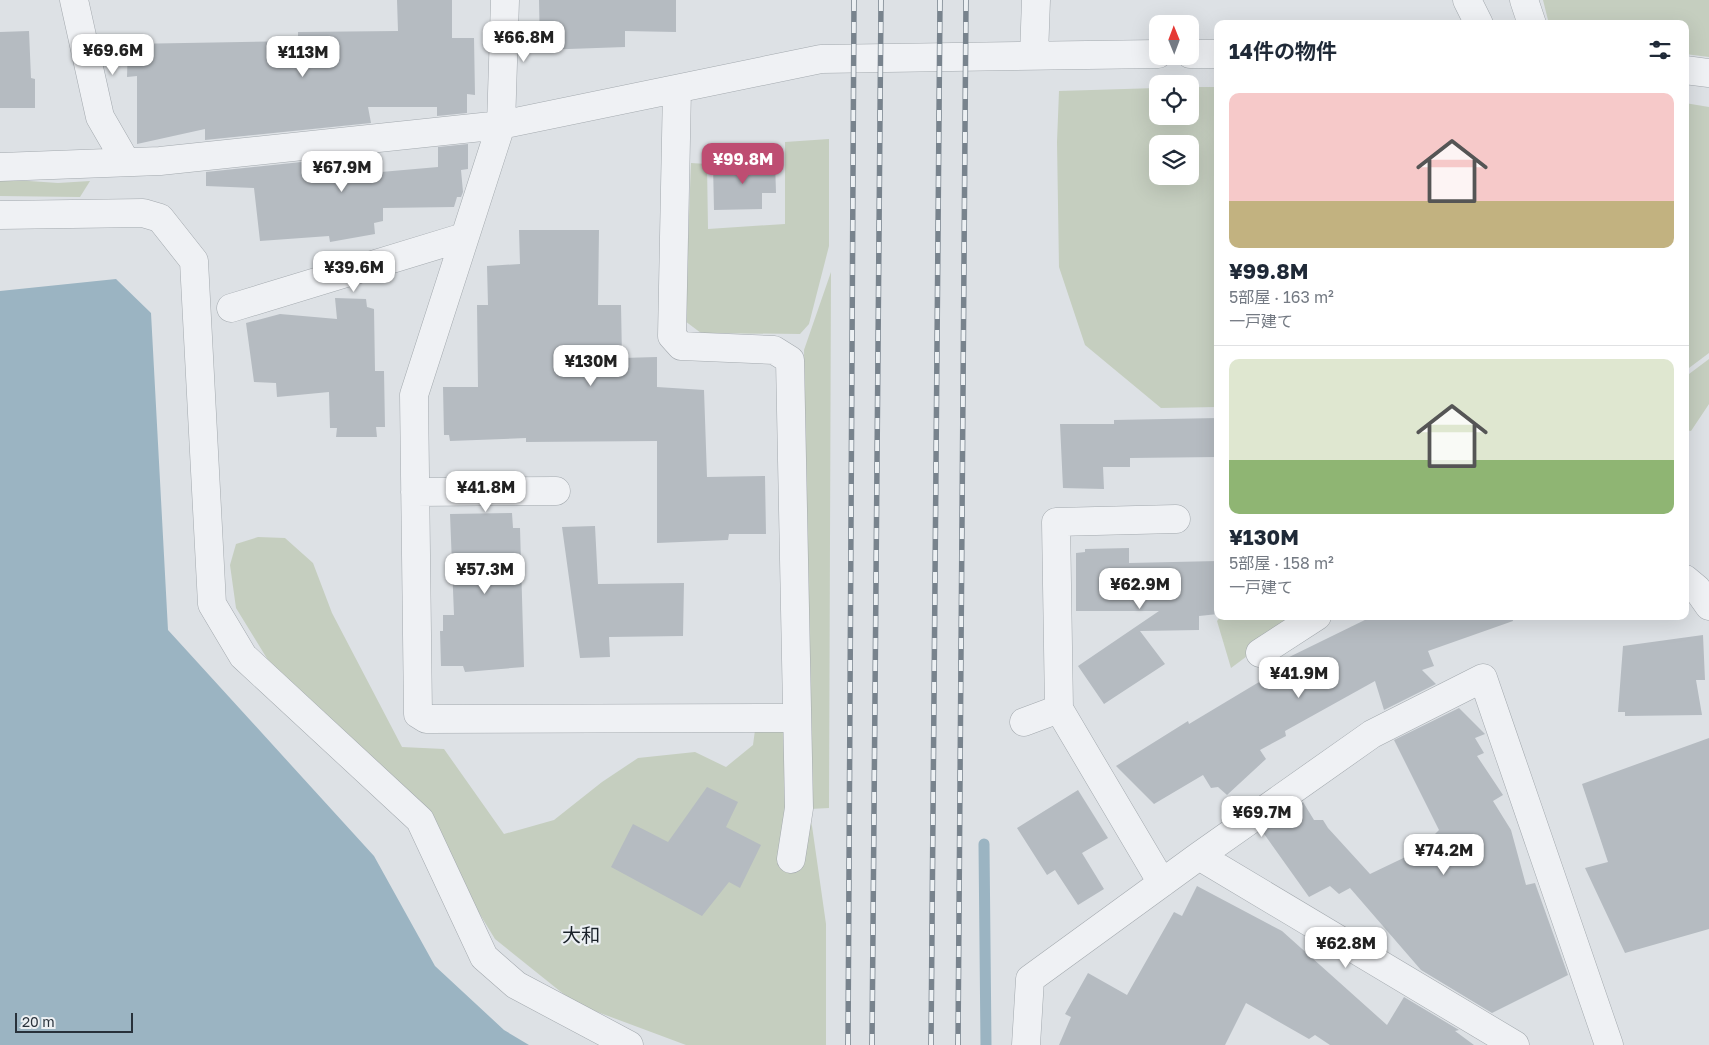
<!DOCTYPE html>
<html lang="ja">
<meta charset="utf-8">
<style>
:root{--surface:#fff;--page:#f2f2f3;--text:#1f2937;--muted:#747a83;--line:#e0e1e3;--accent:#be4d72}
body{margin:0;font-family:"Golos Text","Noto Sans JP",sans-serif;background:var(--page);color:var(--text);height:100vh;display:flex;flex-direction:column;font-size:19px;white-space:nowrap}
*{box-sizing:border-box;margin:0}
p{font-size:16px;color:var(--muted)}
.icon{flex:none;width:28px;height:28px;fill:none;stroke:currentColor;stroke-width:2;stroke-linecap:round;stroke-linejoin:round}
.map{position:relative;flex:1;overflow:hidden}
.details{position:absolute;left:1214px;top:20px;width:475px;height:600px;display:flex;flex-direction:column;background:var(--surface);border-radius:10px;box-shadow:0 5px 20px #0002}
.details>*{flex:none}
.needle{width:32px;rotate:359deg}
.fabs{position:absolute;left:1149px;top:15px;display:grid;gap:10px}
.fabs a{display:grid;place-items:center;width:50px;height:50px;border-radius:10px;background:var(--surface);box-shadow:0 5px 20px #0002;font-size:25px}
.scale{position:absolute;left:15px;bottom:12px;width:118px;box-sizing:border-box;padding-left:5px;border:2px solid #28313a;border-top:0;font-size:14px;line-height:18px;white-space:nowrap;color:#28313a;-webkit-text-stroke:4px #ecf0f3;paint-order:stroke}
.price{position:absolute;translate:-50% -42px;padding:0 11px;border-radius:10px;background:#fff;color:#222;font-size:16px;line-height:32px;filter:drop-shadow(0 1px 2px #0008)}
.price::after{content:'';position:absolute;left:50%;top:30px;width:15px;height:11px;margin-left:-8px;background:inherit;clip-path:polygon(0 0,100% 0,50% 100%)}
.price.on{background:var(--accent);color:#fff}
ul{padding:0;list-style:none}
li{display:grid;align-content:center;gap:10px;height:265px;padding:0 15px}
li+li{border-top:1px solid var(--line)}
li span{display:grid;place-items:center;height:155px;border-radius:10px;color:#555}
li>.icon{margin-inline-start:auto}
span .icon{width:90px;height:90px;fill:#fffc;stroke-width:1}
li b{font-size:21px}
h2{display:flex;justify-content:space-between;align-items:center;height:60px;padding:0 15px;font-size:21px}
.map>svg:first-child{display:block}
.green{fill:#c5cebf;fill-rule:evenodd}
.water{fill:#9bb4c2}
.lines{fill:none;stroke-linecap:round;stroke-linejoin:round}
.stream{stroke:#9bb4c2;stroke-width:11}
.building{fill:#b5bbc1}
.minor-casing{stroke:#a3a9ae;stroke-width:29}
.minor{stroke:#eff1f4;stroke-width:28}
.rail-casing{stroke:#78838d;stroke-width:5.5}
.rail{stroke:#ecf0f3;stroke-width:4;stroke-dasharray:11;stroke-linecap:butt}
.labels{text-anchor:middle;stroke-width:4.5;stroke-linejoin:round;paint-order:stroke}
.neighbourhood-label{font-size:19px;fill:#1a222a;stroke:#ecf0f3}
</style>
<div class="map">
<svg width="1709" height="1045" viewBox="0 0 1709 1045">
<rect width="100%" height="100%" fill="#dde1e5"/>
<path class="green" d="M 1543,0 L 1709,0 L 1709,57 L 1685,54 L 1685,24 L 1549,24 Z
M 1190,87 L 1217,87 L 1217,407 L 1161,408 L 1085,345 L 1059,267 L 1057,142 L 1059,91 L 1157,88 L 1158,116 L 1190,116 ZM 1158,144 L 1190,144 L 1190,176 L 1158,176 Z
M 1685,103 L 1709,107 L 1709,353 L 1685,371 Z
M 829,139 L 829,246 L 809,324 L 800,334 L 701,333 L 685,321 L 691,163 L 707,164 L 708,229 L 785,224 L 785,142 Z
M 0,179 L 58,183 L 90,181 L 80,197 L 0,196 Z
M 831,272 L 829,808 L 810,809 L 804,350 Z
M 1709,359 L 1709,404 L 1691,431 L 1685,430 L 1685,377 Z
M 258,537 L 285,538 L 313,563 L 332,613 L 402,747 L 444,749 L 504,834 L 554,820 L 602,782 L 638,758 L 695,752 L 726,767 L 753,745 L 755,730 L 784,731 L 812,826 L 826,924 L 826,1045 L 686,1045 L 576,1004 L 495,939 L 451,867 L 271,665 L 236,608 L 230,565 L 236,544 Z
M 1221,616 L 1301,616 L 1231,668 L 1217,621 Z"/>
<path class="water" d="M 116,279 L 151,313 L 168,630 L 374,856 L 435,966 L 504,1030 L 529,1045 L 0,1045 L 0,291 Z"/>
<g class="lines">
<path class="stream" d="M 984,844 L 986,1045"/>
</g>
<path class="building" d="M 397,0 L 452,0 L 452,38 L 474,38 L 475,95 L 467,94 L 467,113 L 437,116 L 437,107 L 368,107 L 371,123 L 205,140 L 205,129 L 137,144 L 137,76 L 127,77 L 128,44 L 298,41 L 298,32 L 398,31 Z
M 539,0 L 676,0 L 676,32 L 625,31 L 625,47 L 540,50 Z
M 29,31 L 31,78 L 35,79 L 35,108 L 0,108 L 0,32 Z
M 468,144 L 468,169 L 461,170 L 463,192 L 461,197 L 457,197 L 454,207 L 383,208 L 383,221 L 374,223 L 375,234 L 330,242 L 329,236 L 260,241 L 254,188 L 206,186 L 206,172 L 378,154 L 381,172 L 438,167 L 438,147 Z
M 775,161 L 776,193 L 762,193 L 762,209 L 714,210 L 713,164 Z
M 519,230 L 599,230 L 598,305 L 621,305 L 622,358 L 657,357 L 657,387 L 704,390 L 707,477 L 765,476 L 766,534 L 729,534 L 728,540 L 657,543 L 657,441 L 526,442 L 526,438 L 450,441 L 449,435 L 444,435 L 443,387 L 478,387 L 477,305 L 488,305 L 487,266 L 520,264 Z
M 335,298 L 366,299 L 367,307 L 374,309 L 375,371 L 384,371 L 385,427 L 376,427 L 377,437 L 336,437 L 337,428 L 330,428 L 329,392 L 277,397 L 276,383 L 254,382 L 246,323 L 280,314 L 337,319 Z
M 1218,418 L 1218,457 L 1130,458 L 1130,467 L 1103,467 L 1104,489 L 1063,488 L 1060,424 L 1114,424 L 1114,420 Z
M 512,513 L 513,528 L 520,528 L 524,667 L 465,672 L 463,666 L 441,666 L 440,631 L 443,631 L 443,615 L 454,615 L 450,514 Z
M 595,526 L 598,584 L 684,583 L 683,636 L 609,637 L 610,657 L 580,658 L 562,527 Z
M 1129,548 L 1129,563 L 1218,561 L 1218,614 L 1199,616 L 1199,630 L 1140,631 L 1165,664 L 1104,704 L 1078,666 L 1159,611 L 1076,611 L 1076,553 L 1085,552 L 1085,549 Z
M 1373,616 L 1512,616 L 1513,621 L 1428,651 L 1434,666 L 1422,670 L 1436,684 L 1384,710 L 1375,681 L 1285,731 L 1286,736 L 1260,750 L 1266,759 L 1227,795 L 1218,787 L 1211,788 L 1203,775 L 1154,804 L 1116,766 L 1188,721 L 1189,724 L 1279,670 L 1279,662 Z
M 1703,635 L 1705,680 L 1696,680 L 1702,715 L 1625,716 L 1625,712 L 1618,712 L 1623,646 Z
M 1459,708 L 1485,734 L 1475,738 L 1484,753 L 1477,756 L 1503,795 L 1493,801 L 1511,830 L 1526,885 L 1535,883 L 1568,975 L 1492,1013 L 1421,970 L 1350,888 L 1339,894 L 1330,886 L 1309,897 L 1262,831 L 1303,802 L 1314,820 L 1323,820 L 1328,828 L 1370,874 L 1418,851 L 1439,830 L 1394,740 Z
M 1709,738 L 1709,929 L 1625,953 L 1585,868 L 1608,862 L 1582,784 Z
M 707,787 L 738,802 L 726,827 L 761,845 L 740,888 L 729,882 L 702,916 L 611,867 L 633,824 L 668,842 Z
M 1078,790 L 1108,838 L 1082,853 L 1104,889 L 1078,905 L 1055,870 L 1047,875 L 1017,828 Z
M 1197,886 L 1282,931 L 1387,1025 L 1404,997 L 1459,1030 L 1455,1031 L 1474,1045 L 1330,1045 L 1315,1035 L 1309,1039 L 1246,1003 L 1225,1045 L 1059,1045 L 1071,1017 L 1065,1014 L 1088,973 L 1127,995 L 1174,912 L 1182,916 Z"/>
<g class="lines">
<g class="minor-casing">
<path id="minor" d="M 74,0 L 100,117 L 126,162
M 505,0 L 501,125 L 414,395 L 418,714 L 426,719 L 796,718
M 1467,0 L 1479,24
M 1524,0 L 1532,24
M 1190,54 L 1218,54
M 1034,55 L 1036,0
M 1685,70 L 1709,73
M 677,89 L 672,336 L 681,346 L 774,350 L 790,360 L 799,808 L 791,859
M 0,167 L 160,161 L 501,125 L 821,59 L 1158,54
M 0,215 L 143,213 L 160,218 L 194,261 L 212,604 L 243,656 L 420,820 L 484,957 L 516,985 L 629,1045
M 231,308 L 464,237
M 415,492 L 556,491
M 1685,579 L 1697,589 L 1709,606
M 1260,653 L 1317,616
M 1024,722 L 1059,709
M 1199,856 L 1515,1045
M 1162,883 L 1059,709 L 1056,522 L 1176,519
M 1026,1045 L 1030,979 L 1199,856 L 1372,734 L 1483,678 L 1609,1045"/>
</g>
<use href="#minor" class="minor"/>
<g class="rail-casing">
<path id="rail" d="M 848,1045 L 854,0
M 872,1045 L 881,0
M 931,1045 L 940,0
M 958,1045 L 966,0"/>
</g>
<use href="#rail" class="rail"/>
</g>
<g class="labels">
<g class="neighbourhood-label">
<text x="581" y="942">大和</text>
</g>
</g>
</svg>
<div class="fabs">
<a><svg class="needle" viewBox="-14 -14 28 28"><path d="M0-13l5 13h-10z" fill="#e53935"/><path d="M0 13l5-13h-10z" fill="#747a83"/></svg></a>
<a><svg class="icon" aria-label="locate" viewBox="0 0 24 24"><circle cx="12" cy="12" r="6"/><path d="M12 2v4M12 18v4M2 12h4M18 12h4"/></svg></a>
<a><svg class="icon" aria-label="layers" viewBox="0 0 24 24"><path d="M12 4l9 5-9 5-9-5zM3 14l9 5 9-5"/></svg></a>
</div>
<div class="scale">20 m</div>
<b class="price" style="left:524px;top:63px">¥66.8M</b>
<b class="price" style="left:113px;top:76px">¥69.6M</b>
<b class="price" style="left:303px;top:78px">¥113M</b>
<b class="price on" style="left:743px;top:185px">¥99.8M</b>
<b class="price" style="left:342px;top:193px">¥67.9M</b>
<b class="price" style="left:354px;top:293px">¥39.6M</b>
<b class="price" style="left:591px;top:387px">¥130M</b>
<b class="price" style="left:486px;top:513px">¥41.8M</b>
<b class="price" style="left:485px;top:595px">¥57.3M</b>
<b class="price" style="left:1140px;top:610px">¥62.9M</b>
<b class="price" style="left:1299px;top:699px">¥41.9M</b>
<b class="price" style="left:1262px;top:838px">¥69.7M</b>
<b class="price" style="left:1444px;top:876px">¥74.2M</b>
<b class="price" style="left:1346px;top:969px">¥62.8M</b>
<section class="details">
<h2>14件の物件<svg class="icon" aria-label="filters" viewBox="0 0 24 24"><path d="M4 7h16M4 17h16"/><circle cx="9" cy="7" r="2"/><circle cx="15" cy="17" r="2"/></svg></h2>
<ul>
<li><span style="background:linear-gradient(#f6c9c9 70%,#c2b280 0)"><svg class="icon" aria-label="home" viewBox="0 0 24 24"><path d="M3 11l9-7 9 7M6 9v11h12V9"/></svg></span><div><b>¥99.8M</b><p>5部屋 · 163 m²</p><p>一戸建て</p></div></li>
<li><span style="background:linear-gradient(#dfe7d0 65%,#8fb573 0)"><svg class="icon" aria-label="home" viewBox="0 0 24 24"><path d="M3 11l9-7 9 7M6 9v11h12V9"/></svg></span><div><b>¥130M</b><p>5部屋 · 158 m²</p><p>一戸建て</p></div></li>
</ul>
</section>
</div>
